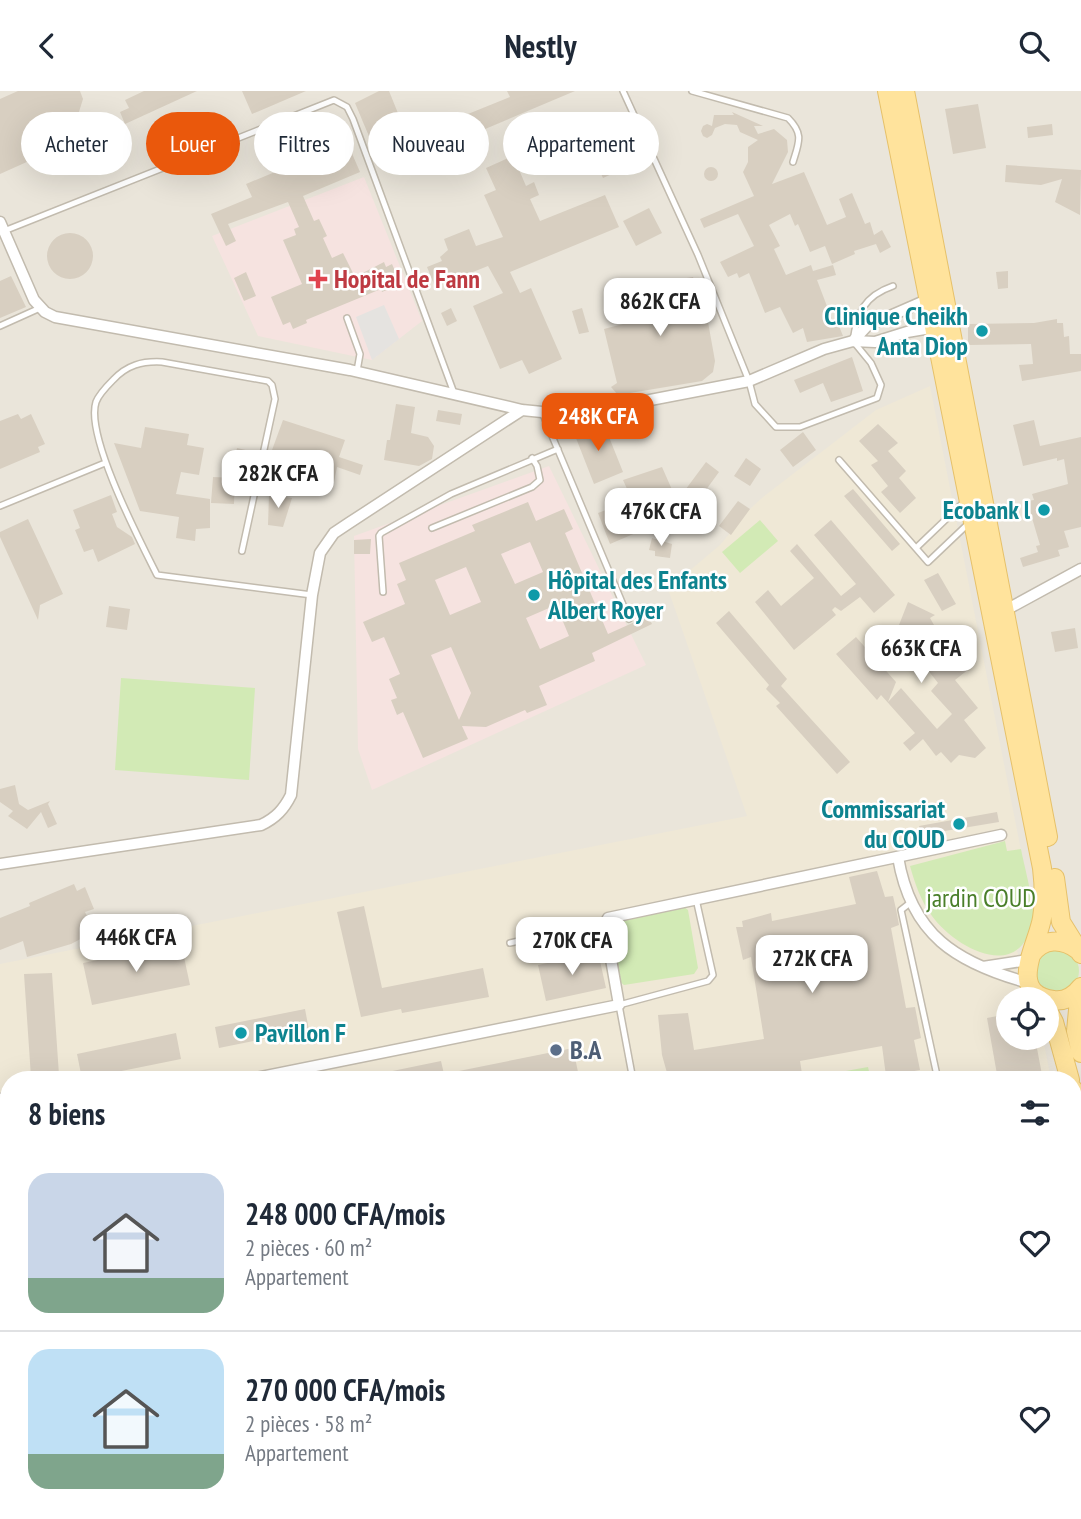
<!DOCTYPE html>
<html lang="fr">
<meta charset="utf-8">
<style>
:root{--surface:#fff;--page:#f6f6f7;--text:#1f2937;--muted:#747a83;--line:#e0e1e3;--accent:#ea580c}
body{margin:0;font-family:"PT Sans Narrow",sans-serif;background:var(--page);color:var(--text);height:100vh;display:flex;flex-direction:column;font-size:26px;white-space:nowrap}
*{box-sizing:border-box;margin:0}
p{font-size:23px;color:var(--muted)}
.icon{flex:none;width:38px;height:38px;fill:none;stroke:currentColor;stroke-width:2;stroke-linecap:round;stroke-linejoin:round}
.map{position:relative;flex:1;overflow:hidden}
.details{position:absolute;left:0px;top:980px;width:1082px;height:448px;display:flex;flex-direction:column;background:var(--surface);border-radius:28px 28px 0 0;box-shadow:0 7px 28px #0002}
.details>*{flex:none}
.top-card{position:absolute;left:21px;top:21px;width:700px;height:63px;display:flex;gap:14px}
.controls{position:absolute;left:996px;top:896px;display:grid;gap:14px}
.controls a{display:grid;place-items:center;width:63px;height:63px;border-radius:50%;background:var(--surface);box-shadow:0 7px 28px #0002;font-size:35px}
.price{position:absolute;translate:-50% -60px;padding:0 16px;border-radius:14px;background:#fff;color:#222;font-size:23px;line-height:46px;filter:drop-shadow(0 2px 4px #0008)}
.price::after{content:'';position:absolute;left:50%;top:42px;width:21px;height:16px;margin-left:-10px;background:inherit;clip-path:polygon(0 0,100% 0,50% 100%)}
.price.current{background:var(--accent);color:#fff}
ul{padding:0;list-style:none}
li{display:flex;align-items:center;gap:21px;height:175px;padding:0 28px}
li+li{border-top:2px solid var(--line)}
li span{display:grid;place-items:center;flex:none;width:196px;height:140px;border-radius:21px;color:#555}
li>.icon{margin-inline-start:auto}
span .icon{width:84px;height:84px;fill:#fffc;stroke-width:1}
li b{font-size:30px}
h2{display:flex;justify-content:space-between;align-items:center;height:84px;padding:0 28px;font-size:30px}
.chip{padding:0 24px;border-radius:32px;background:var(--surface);box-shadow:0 7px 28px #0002;font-size:24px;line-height:63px}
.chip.current{background:var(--accent);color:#fff}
header{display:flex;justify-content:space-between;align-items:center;height:91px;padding:0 28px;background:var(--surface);font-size:32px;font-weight:700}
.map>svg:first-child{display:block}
.residential{fill:#eae5da;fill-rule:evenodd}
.education{fill:#efe8d6}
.medical{fill:#f6e3e0}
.green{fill:#d2eab5}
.parking{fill:#e5e3e0}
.building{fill:#d8cfc1;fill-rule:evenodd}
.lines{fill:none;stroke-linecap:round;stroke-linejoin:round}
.service-casing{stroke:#c2bbae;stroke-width:8}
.minor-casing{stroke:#c2bbae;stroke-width:13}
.primary-casing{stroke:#e6c16a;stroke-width:20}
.service{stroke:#fff;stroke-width:5}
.minor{stroke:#fff;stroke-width:10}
.primary{stroke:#ffe39c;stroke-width:18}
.health-dot{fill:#e0444e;stroke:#fff;stroke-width:2.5}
.culture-dot{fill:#0f9aa8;stroke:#fff;stroke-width:2.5}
.service-dot{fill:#5c6f8a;stroke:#fff;stroke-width:2.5}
.labels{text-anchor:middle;stroke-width:5;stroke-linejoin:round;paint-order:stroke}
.health-label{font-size:26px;font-weight:bold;fill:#be3a42;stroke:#fff;text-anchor:start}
.culture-label{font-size:26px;font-weight:bold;fill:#0d838f;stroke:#fff;text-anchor:end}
.park-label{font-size:26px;fill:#4a7f2a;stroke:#fff}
.service-label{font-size:26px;font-weight:bold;fill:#4e5e75;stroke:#fff;text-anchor:start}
</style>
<header><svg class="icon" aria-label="back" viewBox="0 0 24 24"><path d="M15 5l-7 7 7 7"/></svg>Nestly<svg class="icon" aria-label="search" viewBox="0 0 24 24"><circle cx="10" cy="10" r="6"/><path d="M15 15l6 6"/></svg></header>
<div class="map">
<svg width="1081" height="1428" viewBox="0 0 1081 1428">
<rect width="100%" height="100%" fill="#f6f3ec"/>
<path class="residential" d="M 0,0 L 1081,0 L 1081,1428 L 0,1428 ZM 1008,908 L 1046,908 L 1046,947 L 1008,947 ZM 9,989 L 1073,989 L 1073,1419 L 9,1419 Z"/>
<path class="education" d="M 930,295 L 1034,826 L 1027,846 L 1017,860 L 1034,908 L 1008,908 L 1008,947 L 1043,947 L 1051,989 L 9,989 L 9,1419 L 1073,1419 L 1073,1099 L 1081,1140 L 1081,1428 L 0,1428 L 0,873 L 747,725 L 668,498 L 720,454 L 750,418 L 763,406 L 876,319 Z"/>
<path class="medical" d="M 364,86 L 422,230 L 372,269 L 258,245 L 212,145 Z
M 549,375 L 646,574 L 372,699 L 358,658 L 354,445 Z"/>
<path class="green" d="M 760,429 L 778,450 L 740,482 L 722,461 Z
M 121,587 L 255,597 L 249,689 L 115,679 Z
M 1005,750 L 1007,760 L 1021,758 C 1024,774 1035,814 1033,828 C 1022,892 957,859 932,825 C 921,810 915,793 910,775 Z
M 683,815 L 688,819 L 698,877 L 694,883 L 624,894 L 620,891 L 609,835 L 613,830 Z
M1035 880a22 22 0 1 1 44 0a22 22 0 1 1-44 0Z
M 868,976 L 871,989 L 808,989 L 807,987 Z
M 0,1130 L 9,1130 L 9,1261 L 0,1260 Z"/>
<path class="parking" d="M 384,214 L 399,248 L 372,269 L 356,226 Z"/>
<path class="building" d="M 18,0 L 80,0 L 83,8 L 78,24 L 87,44 L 0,83 L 0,8 Z
M 144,0 L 197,0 L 125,33 L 120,21 L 129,17 L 125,9 Z
M 242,0 L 306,0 L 252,23 Z
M 379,0 L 389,0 L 404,37 L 371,50 L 355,12 Z
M 507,0 L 575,0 L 471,44 L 463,25 L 510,6 Z
M 978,13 L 986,57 L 953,63 L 945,18 Z
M 732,21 L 763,35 L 754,35 L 758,43 L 774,38 L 787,49 L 788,61 L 772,93 L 804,81 L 827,134 L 846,126 L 839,108 L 852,102 L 865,133 L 870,131 L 874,144 L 882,139 L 891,156 L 880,162 L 876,153 L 854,160 L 855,163 L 832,173 L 825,155 L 810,161 L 798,133 L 795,135 L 790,123 L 769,134 L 780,155 L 774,158 L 786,184 L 811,174 L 813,180 L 833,174 L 836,184 L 817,189 L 833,231 L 837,230 L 843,245 L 807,251 L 803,237 L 793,242 L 780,216 L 765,222 L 749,182 L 739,187 L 737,182 L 728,186 L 720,171 L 754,155 L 738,123 L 704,137 L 700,128 L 754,105 L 743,81 L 748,71 L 748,56 L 758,49 L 740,41 L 737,34 L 725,33 L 715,37 L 712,44 L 707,47 L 703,45 L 701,40 L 703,35 L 707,33 L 712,35 L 714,24 L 734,24 Z
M 1052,33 L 1053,44 L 1028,47 L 1027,36 Z
M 347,51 L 360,81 L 303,105 L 314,130 L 319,128 L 327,145 L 323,147 L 332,167 L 343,162 L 355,186 L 384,171 L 386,176 L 392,173 L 399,189 L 394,191 L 396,195 L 382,201 L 381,198 L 306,229 L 307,232 L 293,238 L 290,231 L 283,234 L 271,206 L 302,193 L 283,149 L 296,144 L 294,138 L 299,136 L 288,111 L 228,133 L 236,150 L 226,155 L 211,123 L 252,106 L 246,93 Z
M 617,52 L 627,76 L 603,87 L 592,64 Z
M 423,56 L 427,66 L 400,78 L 396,68 Z
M 533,56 L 537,65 L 517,74 L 526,95 L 534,91 L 539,104 L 530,108 L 540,130 L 605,104 L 619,136 L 510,181 L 520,202 L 531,197 L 562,268 L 529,283 L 522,269 L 500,278 L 473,215 L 503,202 L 488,175 L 435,196 L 427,176 L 442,170 L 440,166 L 448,159 L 444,148 L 469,138 L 476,155 L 503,146 L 484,104 L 496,99 L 486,77 Z
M 1006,74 L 1081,79 L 1080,124 L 1055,111 L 1062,88 L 1041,94 L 1005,91 Z
M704 83a7 7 0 1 1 14 0a7 7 0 1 1-14 0Z
M 649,117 L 662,142 L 636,155 L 623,130 Z
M47 165a23 23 0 1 1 46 0a23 23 0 1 1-46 0Z
M 1008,180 L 1008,197 L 998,198 L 996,181 Z
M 246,181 L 256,205 L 244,210 L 234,187 Z
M 11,185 L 26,216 L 0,227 L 0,190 Z
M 693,186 L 704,225 L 711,224 L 708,231 L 715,270 L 713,281 L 702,290 L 618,304 L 611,296 L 617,292 L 604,238 L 623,233 L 614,206 L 650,193 Z
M 451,217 L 457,230 L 447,235 L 441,222 Z
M 582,217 L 589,241 L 579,243 L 572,220 Z
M 1057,228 L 1057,232 L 1063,232 L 1064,246 L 1069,245 L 1070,263 L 1081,263 L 1081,280 L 1022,290 L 1019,274 L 1033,273 L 1031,253 L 968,254 L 968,233 L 1034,232 Z
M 852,266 L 863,300 L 831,311 L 823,292 L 800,302 L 794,289 Z
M 396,313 L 415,316 L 411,342 L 428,346 L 434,355 L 432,368 L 419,375 L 384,369 L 387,349 L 390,349 Z
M 438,319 L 462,323 L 460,334 L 436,330 Z
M 18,323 L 21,328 L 31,323 L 45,353 L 38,356 L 40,361 L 0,378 L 0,330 Z
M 283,329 L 345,349 L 339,366 L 363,374 L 360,384 L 337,376 L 334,391 L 268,370 Z
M 1034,329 L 1040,355 L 1081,346 L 1081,436 L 1064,440 L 1069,456 L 1058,459 L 1060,465 L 1023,476 L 1020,467 L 1038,461 L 1036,455 L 1040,454 L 1027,410 L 1034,409 L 1032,403 L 1068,393 L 1064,368 L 1057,370 L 1057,367 L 1023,375 L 1013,334 Z
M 603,331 L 623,381 L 594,393 L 574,342 Z
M 878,333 L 898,352 L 888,360 L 906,380 L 899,387 L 916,407 L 900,422 L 881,401 L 888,395 L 871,374 L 878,370 L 859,350 Z
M 145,336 L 189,343 L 187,354 L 204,357 L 199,384 L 181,381 L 176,403 L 210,408 L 210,437 L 196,438 L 195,450 L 176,447 L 179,426 L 140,420 L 114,352 L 141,357 Z
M 803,341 L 816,359 L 793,376 L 780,359 Z
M 237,357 L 258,362 L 254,379 L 234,373 Z
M 746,367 L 761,378 L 750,395 L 734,385 Z
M 706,371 L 719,381 L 687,425 L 659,406 L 631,427 L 638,441 L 610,453 L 598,422 L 632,409 L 623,389 L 662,376 L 677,410 Z
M 213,386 L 235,387 L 234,413 L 211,412 Z
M 853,398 L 900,453 L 892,460 L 844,405 Z
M 111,404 L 117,421 L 112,423 L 117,436 L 132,446 L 135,453 L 98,471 L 93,458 L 84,461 L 75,439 L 80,437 L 73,419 Z
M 269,404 L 292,407 L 283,436 L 268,434 Z
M 738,410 L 750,418 L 731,444 L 719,435 Z
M 528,411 L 536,430 L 564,418 L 573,438 L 565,442 L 608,543 L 648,525 L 652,533 L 592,562 L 595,570 L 539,595 L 547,614 L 527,622 L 525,619 L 486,636 L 462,635 L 468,648 L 423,667 L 403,621 L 397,624 L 391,609 L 397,607 L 389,588 L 400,583 L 384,546 L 372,551 L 363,531 L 405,513 L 397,493 L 406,489 L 399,472 L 475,440 L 472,434 ZM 530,451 L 543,481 L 515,493 L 501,463 ZM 466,476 L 481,511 L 450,524 L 435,489 ZM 556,514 L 569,545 L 540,558 L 526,527 ZM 451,556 L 471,602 L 459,629 L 431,564 Z
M 28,428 L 63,503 L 40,514 L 38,529 L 0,446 L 0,441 Z
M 831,429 L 895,504 L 874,522 L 860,506 L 841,520 L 835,516 L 832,519 L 836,524 L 794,559 L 755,511 L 768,499 L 781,515 L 814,487 L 790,460 L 797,453 L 841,505 L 856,493 L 814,444 Z
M 652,447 L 672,453 L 670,467 L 655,465 L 655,460 L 649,459 Z
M 371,448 L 370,463 L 354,463 L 354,449 Z
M 938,482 L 956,513 L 942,520 L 924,489 Z
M 701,485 L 711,491 L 706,499 L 696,493 Z
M 908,511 L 935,524 L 930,527 L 942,548 L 944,547 L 969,578 L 955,589 L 978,617 L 964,629 L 986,657 L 975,667 L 959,664 L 951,672 L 941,661 L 936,665 L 923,648 L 910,660 L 903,652 L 915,642 L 881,604 L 877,609 L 836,563 L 856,546 L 896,591 L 888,611 L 901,597 L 937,638 L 952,623 L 931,600 L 938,592 L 924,574 L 933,566 L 915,546 L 904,572 L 904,566 L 888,555 L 880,538 L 899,534 Z
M 109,515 L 130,518 L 127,539 L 106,536 Z
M 729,520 L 787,588 L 781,595 L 850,671 L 837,683 L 776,615 L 780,612 L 766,598 L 769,594 L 716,532 Z
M 1075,537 L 1078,557 L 1055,561 L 1051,541 Z
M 15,694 L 19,713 L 28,719 L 50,710 L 48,713 L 57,733 L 48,737 L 41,721 L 27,738 L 8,725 L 13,720 L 0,711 L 0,698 Z
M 997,721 L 999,731 L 921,744 L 919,735 Z
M 877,780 L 885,806 L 893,805 L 896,818 L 899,834 L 891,837 L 906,917 L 915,916 L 921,947 L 914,949 L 920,979 L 886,985 L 882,955 L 800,970 L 803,989 L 773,989 L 771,980 L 725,989 L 669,989 L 662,964 L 658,924 L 688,922 L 694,959 L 764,948 L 751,866 L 743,869 L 736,836 L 743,836 L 742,830 L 771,822 L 772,830 L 856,813 L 849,786 Z
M 74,793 L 77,800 L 85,796 L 94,818 L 85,821 L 94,841 L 71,853 L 27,866 L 23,850 L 0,859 L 0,827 L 30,815 L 29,812 Z
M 364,815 L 382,897 L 483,877 L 489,906 L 402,922 L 401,918 L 361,926 L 337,821 Z
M 181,852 L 190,894 L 92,914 L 83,872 Z
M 598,861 L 606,897 L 546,910 L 538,874 Z
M 52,882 L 59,984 L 31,986 L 24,883 Z
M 305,918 L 309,939 L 219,957 L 215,936 Z
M 1008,923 L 1008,947 L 1035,947 L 1043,989 L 998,989 L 987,927 Z
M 176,942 L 181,968 L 82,988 L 77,963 Z
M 573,957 L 578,981 L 540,989 L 373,989 L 373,984 L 441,970 L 444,983 Z"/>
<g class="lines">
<g class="service-casing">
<path id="service" d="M 623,0 L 698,164 L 749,290 L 755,313 L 776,336 L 800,336 L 877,307 L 881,294 L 871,272 L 853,250 C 857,222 864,205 893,195
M 692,0 L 788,27 C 804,43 799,51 793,71
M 4,140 L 334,9 L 347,16 L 353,28 L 454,302
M 347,227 L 360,263 L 357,280
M 0,235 L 40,217
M 542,321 L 629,528
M 839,369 L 928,471 L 969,432
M 0,415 L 105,372
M 432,437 L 532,396 L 540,389 L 537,375 L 532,367
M 916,457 L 964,411
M 242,460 L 275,308 L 272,294 L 268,290 L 162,271 C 142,270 127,274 113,289 C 107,295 99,303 96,311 C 85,345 140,450 157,484 L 312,504
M 383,501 L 379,445 L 381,442 L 451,403 L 558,358
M 910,812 L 901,819 L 938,989
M 510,852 L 606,830
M 633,989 L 619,914 L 708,890 L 713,884 L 696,808
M 1073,1165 L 1081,1163
M 221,1419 L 222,1428
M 606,1419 L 607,1428
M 760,1419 L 762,1428"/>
</g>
<g class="minor-casing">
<path id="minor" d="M 0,131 L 34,209 L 45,221 L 55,226 L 350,279 L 522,319 L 542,321 L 619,315 L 749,290 L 824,258 L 853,250 L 875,251 L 907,241 L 936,236
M 853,250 L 867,235 L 929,208
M 1004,520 L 1081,478
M 898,766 C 911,844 956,872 1029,892
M 0,773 L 261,734 C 276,727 284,718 291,704 L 312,504 L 320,462 L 334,442 L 349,432 L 522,319
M 983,876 L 1028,869
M 246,989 L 619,914 L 605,834 L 608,827 L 1001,744
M 0,1008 L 9,1008
M 1073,1356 L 1081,1355
M 459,1428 L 531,1419"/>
</g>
<g class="primary-casing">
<path id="primary" d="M 887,0 L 1042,777 C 1044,794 1045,810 1042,827 C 1038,853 1006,902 1053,909 C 1065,911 1074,905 1081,896
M 905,0 L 1048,746
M 1055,787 L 1061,831 L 1081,863
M 1031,864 C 1043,847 1062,847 1078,859
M 1080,898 L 1076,940 L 1081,962
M 1046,916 L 1054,931 L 1070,989
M 1073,998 L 1081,1029"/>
</g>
<use href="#service" class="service"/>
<use href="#minor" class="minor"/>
<use href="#primary" class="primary"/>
</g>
<path class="health-dot" d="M314.5 177.5h7v7h7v7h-7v7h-7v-7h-7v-7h7z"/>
<g class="culture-dot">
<circle cx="982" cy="240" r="7"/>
<circle cx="1044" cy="419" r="7"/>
<circle cx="534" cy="504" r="7"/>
<circle cx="959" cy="733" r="7"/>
<circle cx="241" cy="942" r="7"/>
</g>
<circle class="service-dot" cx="556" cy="959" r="7"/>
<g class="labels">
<g class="health-label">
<text x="334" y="197">Hopital de Fann</text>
</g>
<g class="culture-label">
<text x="968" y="234">Clinique Cheikh<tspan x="968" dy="30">Anta Diop</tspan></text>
<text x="1030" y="428">Ecobank l</text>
<text x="548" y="498" text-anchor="start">Hôpital des Enfants<tspan x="548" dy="30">Albert Royer</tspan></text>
<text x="945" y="727">Commissariat<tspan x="945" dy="30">du COUD</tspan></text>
<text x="255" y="951" text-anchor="start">Pavillon F</text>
</g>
<g class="park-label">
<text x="981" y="816">jardin COUD</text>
</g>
<g class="service-label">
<text x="570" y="968">B.A</text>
</g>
</g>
</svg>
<div class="controls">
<a><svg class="icon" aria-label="locate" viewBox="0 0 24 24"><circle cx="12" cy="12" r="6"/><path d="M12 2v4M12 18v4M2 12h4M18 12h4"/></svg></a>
</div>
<b class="price" style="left:660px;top:247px">862K CFA</b>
<b class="price current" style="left:598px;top:362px">248K CFA</b>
<b class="price" style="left:278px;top:419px">282K CFA</b>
<b class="price" style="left:661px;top:457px">476K CFA</b>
<b class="price" style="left:921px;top:594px">663K CFA</b>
<b class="price" style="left:136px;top:883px">446K CFA</b>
<b class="price" style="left:572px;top:886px">270K CFA</b>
<b class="price" style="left:812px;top:904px">272K CFA</b>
<div class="top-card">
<a class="chip">Acheter</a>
<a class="chip current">Louer</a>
<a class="chip">Filtres</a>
<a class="chip">Nouveau</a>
<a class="chip">Appartement</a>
</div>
<section class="details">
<h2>8 biens<svg class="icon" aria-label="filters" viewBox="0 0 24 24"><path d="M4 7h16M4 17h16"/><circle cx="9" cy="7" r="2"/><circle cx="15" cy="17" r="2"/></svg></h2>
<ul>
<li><span style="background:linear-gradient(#c9d6e8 75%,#7fa58c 0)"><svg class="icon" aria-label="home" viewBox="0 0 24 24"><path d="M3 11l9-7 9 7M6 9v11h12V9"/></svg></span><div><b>248 000 CFA/mois</b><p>2 pièces · 60 m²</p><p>Appartement</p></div><svg class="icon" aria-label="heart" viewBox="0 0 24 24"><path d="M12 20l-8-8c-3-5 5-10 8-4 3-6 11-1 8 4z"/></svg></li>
<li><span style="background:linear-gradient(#bfe0f5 75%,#7fa58c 0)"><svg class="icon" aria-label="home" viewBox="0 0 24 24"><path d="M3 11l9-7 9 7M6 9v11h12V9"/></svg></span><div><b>270 000 CFA/mois</b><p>2 pièces · 58 m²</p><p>Appartement</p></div><svg class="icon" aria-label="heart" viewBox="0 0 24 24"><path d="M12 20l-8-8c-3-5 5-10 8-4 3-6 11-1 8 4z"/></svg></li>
</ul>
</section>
</div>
